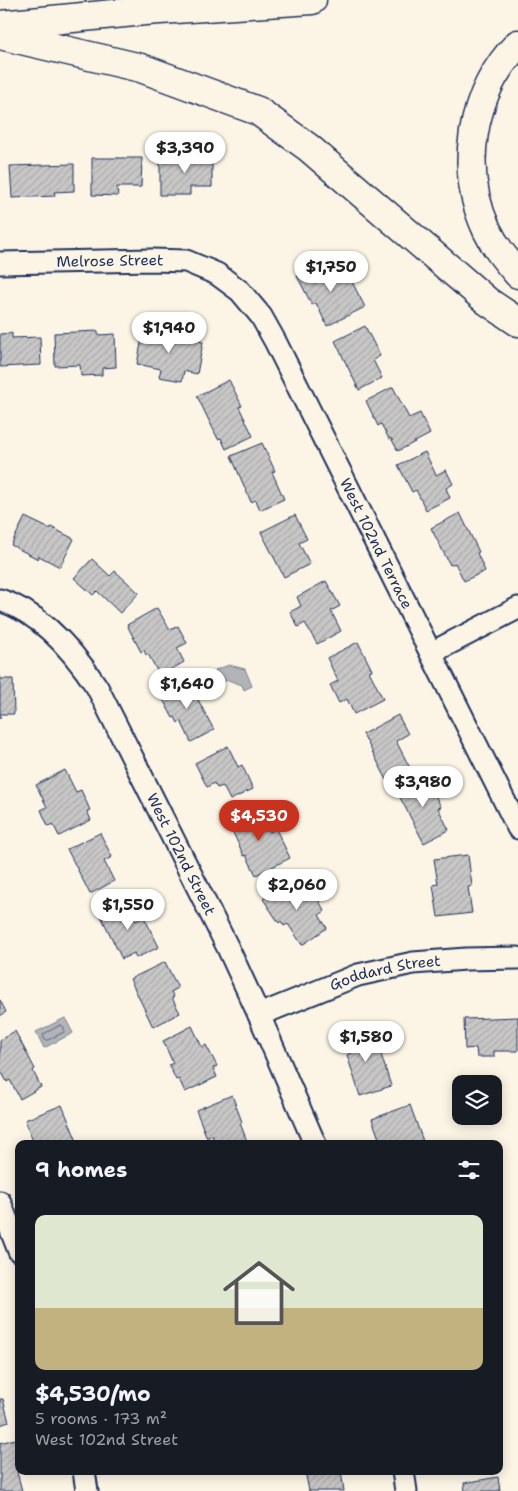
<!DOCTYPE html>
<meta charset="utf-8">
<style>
:root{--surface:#171b24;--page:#242831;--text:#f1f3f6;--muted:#9ea1a6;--line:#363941;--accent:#c8321e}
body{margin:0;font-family:"Shantell Sans",sans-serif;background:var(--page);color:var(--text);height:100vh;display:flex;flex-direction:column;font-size:19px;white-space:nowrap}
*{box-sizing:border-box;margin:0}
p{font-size:16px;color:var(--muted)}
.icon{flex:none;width:28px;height:28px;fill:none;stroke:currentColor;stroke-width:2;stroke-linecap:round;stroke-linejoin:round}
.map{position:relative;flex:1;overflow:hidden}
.side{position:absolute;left:15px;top:1140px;width:488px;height:335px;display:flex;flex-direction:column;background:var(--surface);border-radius:10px;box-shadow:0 2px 12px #0003}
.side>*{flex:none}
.controls{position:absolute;left:452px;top:1075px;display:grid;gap:10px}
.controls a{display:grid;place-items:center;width:50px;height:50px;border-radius:10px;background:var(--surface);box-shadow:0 2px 12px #0003;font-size:25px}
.price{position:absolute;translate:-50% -42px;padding:0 11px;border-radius:18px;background:#fff;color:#222;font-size:16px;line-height:32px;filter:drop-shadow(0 1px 2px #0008)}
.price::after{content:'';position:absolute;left:50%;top:30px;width:15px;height:11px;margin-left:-8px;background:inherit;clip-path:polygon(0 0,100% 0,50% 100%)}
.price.selected{background:var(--accent);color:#fff}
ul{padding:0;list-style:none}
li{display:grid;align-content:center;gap:10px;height:265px;padding:0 20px}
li+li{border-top:1px solid var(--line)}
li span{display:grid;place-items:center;height:155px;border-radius:10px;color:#555}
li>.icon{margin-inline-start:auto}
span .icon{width:90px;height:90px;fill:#fffc;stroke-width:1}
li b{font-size:21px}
h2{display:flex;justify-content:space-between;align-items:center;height:60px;padding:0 20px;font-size:21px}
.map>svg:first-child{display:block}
.water{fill:#b2b4b8;stroke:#767f94}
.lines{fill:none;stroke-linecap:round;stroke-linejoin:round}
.shore{stroke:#576482;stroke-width:1}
.building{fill:url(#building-hatch);stroke:#1b2f5e}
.street-casing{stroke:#1b2f5e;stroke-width:25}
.highway-casing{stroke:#1b2f5e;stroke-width:31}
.street{stroke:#fcf5e5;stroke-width:21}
.highway{stroke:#fcf5e5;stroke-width:28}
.labels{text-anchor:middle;stroke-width:4;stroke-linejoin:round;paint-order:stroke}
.street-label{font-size:15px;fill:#1b2f5e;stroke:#fcf5e5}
</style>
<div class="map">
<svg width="518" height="1491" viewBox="0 0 518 1491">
<defs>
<pattern id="building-hatch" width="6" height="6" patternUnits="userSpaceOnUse" patternTransform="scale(1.25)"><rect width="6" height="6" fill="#c8c7c6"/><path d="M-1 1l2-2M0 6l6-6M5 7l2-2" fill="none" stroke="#ababac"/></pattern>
</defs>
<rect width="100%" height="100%" fill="#fcf5e5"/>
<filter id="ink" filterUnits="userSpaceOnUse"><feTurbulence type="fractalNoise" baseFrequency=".02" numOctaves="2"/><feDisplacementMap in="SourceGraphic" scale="10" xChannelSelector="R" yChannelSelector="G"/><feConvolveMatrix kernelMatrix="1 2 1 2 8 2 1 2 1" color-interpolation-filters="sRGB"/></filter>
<g filter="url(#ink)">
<path class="water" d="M 229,665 L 245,669 L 252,686 L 244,690 L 242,685 L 228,680 L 220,683 L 215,670 Z
M 65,1018 L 73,1033 L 44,1048 L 36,1032 Z"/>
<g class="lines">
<path class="shore" d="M 61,1025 L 64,1027 L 64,1032 L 48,1040 L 45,1040 L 43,1036 L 44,1034 Z"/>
</g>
<path class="building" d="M 212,156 L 212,187 L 190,187 L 190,195 L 160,195 L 160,157 Z
M 92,158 L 142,158 L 141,187 L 117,187 L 118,196 L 92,195 Z
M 74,164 L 74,191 L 54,192 L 55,196 L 12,198 L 10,166 Z
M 330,259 L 342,282 L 350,278 L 365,307 L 327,326 L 316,303 L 312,305 L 297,276 Z
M 365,326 L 380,356 L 373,360 L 382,378 L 359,390 L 335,341 Z
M 144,328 L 174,333 L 174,337 L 203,342 L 197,374 L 184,371 L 182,381 L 159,377 L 161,369 L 137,364 Z
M 98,331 L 98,335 L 115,334 L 116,367 L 102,368 L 102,375 L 81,376 L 80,365 L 55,366 L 54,333 Z
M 12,333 L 12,338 L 40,337 L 41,365 L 0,367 L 0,334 Z
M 229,380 L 242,406 L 239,407 L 253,436 L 226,449 L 221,438 L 218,439 L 197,396 Z
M 393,387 L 409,418 L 420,413 L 430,434 L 398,451 L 391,438 L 389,439 L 381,424 L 378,426 L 366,401 Z
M 262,443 L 275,471 L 272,472 L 284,499 L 260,510 L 256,500 L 251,502 L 231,456 Z
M 425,452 L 436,475 L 446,470 L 453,484 L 446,488 L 450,498 L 426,510 L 416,490 L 412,492 L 398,465 Z
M 460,513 L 479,552 L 477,553 L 485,571 L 464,581 L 455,563 L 450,565 L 431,528 Z
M 295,515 L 307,539 L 299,543 L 310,564 L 284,577 L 261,532 Z
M 25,517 L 50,529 L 51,527 L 74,539 L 60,567 L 39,556 L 38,559 L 11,545 Z
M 92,559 L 110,576 L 115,571 L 139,593 L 120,613 L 97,591 L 93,595 L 74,578 Z
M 326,581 L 340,606 L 331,611 L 341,631 L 317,644 L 305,623 L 298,627 L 290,612 L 301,606 L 297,597 Z
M 157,608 L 170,630 L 178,626 L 187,643 L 177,648 L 184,662 L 160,676 L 148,654 L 146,655 L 144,650 L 141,652 L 127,625 Z
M 358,642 L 372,670 L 369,671 L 383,699 L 354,714 L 347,699 L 339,703 L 330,685 L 338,681 L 327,658 Z
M 0,676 L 1,679 L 13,679 L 14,714 L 0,714 L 0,719 Z
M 187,679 L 214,730 L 191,742 L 181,721 L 178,723 L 175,717 L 173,718 L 160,694 Z
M 398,715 L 408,734 L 396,741 L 410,768 L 387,780 L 363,734 Z
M 228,746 L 238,767 L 242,765 L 253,789 L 230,800 L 223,786 L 217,788 L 214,783 L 207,787 L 195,763 Z
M 65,770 L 76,792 L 81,790 L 90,810 L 87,811 L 91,820 L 59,836 L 53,824 L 48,826 L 41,810 L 47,807 L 36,785 Z
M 424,773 L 441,807 L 438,808 L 449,830 L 424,843 L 395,788 Z
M 258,808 L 270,832 L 276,829 L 290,858 L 256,875 L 246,855 L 244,856 L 228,822 Z
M 100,833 L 112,857 L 104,861 L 114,881 L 90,894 L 67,849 Z
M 468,855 L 472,886 L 468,887 L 472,913 L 438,917 L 433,885 L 438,884 L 434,859 Z
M 292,879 L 306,900 L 314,894 L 325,911 L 319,915 L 327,928 L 302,945 L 288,924 L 284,926 L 281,921 L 279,923 L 263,899 Z
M 122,898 L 131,916 L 133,915 L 136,921 L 144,917 L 159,947 L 136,958 L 134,953 L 122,959 L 98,910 Z
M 165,962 L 178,988 L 171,992 L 174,997 L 172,998 L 180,1013 L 153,1027 L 130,979 Z
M 0,1000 L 6,1012 L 0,1016 Z
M 518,1017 L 518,1051 L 494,1051 L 494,1057 L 477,1057 L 476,1048 L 465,1049 L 464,1019 Z
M 192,1026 L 202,1047 L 206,1045 L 217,1066 L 213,1068 L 217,1077 L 185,1092 L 179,1079 L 176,1080 L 169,1065 L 173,1063 L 163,1041 Z
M 368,1027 L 375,1049 L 379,1048 L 391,1086 L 360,1096 L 347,1055 L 351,1053 L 345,1034 Z
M 15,1031 L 35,1069 L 33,1071 L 41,1087 L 20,1099 L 10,1080 L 7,1082 L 0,1069 L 0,1040 Z
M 232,1095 L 242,1122 L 240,1123 L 248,1144 L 215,1144 L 212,1135 L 207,1138 L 196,1110 Z
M 62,1105 L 78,1144 L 48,1144 L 47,1142 L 43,1144 L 34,1144 L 25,1120 Z
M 410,1105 L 424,1144 L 381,1144 L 372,1119 Z
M 0,1399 L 3,1399 L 9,1422 L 0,1425 Z
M 15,1439 L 19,1453 L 19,1471 L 20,1471 L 17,1472 L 22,1491 L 0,1491 L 0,1443 Z
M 305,1471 L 341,1471 L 344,1491 L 309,1491 Z
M 498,1477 L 500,1491 L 465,1491 L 464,1483 Z"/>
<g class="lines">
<g class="street-casing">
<g id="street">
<path id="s1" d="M 0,263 L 152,260 L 186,261 L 217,274 L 240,291 L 261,316 L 275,341 L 518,828"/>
<path id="s2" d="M 0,600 C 41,613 74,652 97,687 L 228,948 L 259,1015 L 315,1144"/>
<path d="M 431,653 L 518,608"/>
<path id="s3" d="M 259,1015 L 358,975 L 413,963 L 466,959 L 518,958"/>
<path d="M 0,1202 L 19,1251"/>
<path d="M 84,1471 L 87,1491"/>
<path d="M 403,1471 L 406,1491"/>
</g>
</g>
<g class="highway-casing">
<path id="highway" d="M 0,25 L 145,11 L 312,0
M 0,35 L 141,68 L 258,111 L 309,148 L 487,301 L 518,322
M 518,44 C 471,92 458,169 487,230 C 495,247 506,260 518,274"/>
</g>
<use href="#street" class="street"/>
<use href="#highway" class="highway"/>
</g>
</g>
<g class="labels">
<g class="street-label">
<text dy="5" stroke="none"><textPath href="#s1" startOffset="110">Melrose Street</textPath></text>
<text dy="5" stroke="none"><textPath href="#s1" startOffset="536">West 102nd Terrace</textPath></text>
<text dy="5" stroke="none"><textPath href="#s2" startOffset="320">West 102nd Street</textPath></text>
<text dy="5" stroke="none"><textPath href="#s3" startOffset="134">Goddard Street</textPath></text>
</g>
</g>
</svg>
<div class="controls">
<a><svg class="icon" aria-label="layers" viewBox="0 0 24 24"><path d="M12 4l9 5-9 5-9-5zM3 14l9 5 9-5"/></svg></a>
</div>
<b class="price" style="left:185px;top:174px">$3,390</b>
<b class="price" style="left:331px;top:293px">$1,750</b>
<b class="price" style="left:169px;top:354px">$1,940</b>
<b class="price" style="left:187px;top:710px">$1,640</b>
<b class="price" style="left:423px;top:808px">$3,980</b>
<b class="price selected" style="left:259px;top:842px">$4,530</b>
<b class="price" style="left:297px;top:911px">$2,060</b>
<b class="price" style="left:128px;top:931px">$1,550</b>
<b class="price" style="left:366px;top:1063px">$1,580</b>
<section class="side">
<h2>9 homes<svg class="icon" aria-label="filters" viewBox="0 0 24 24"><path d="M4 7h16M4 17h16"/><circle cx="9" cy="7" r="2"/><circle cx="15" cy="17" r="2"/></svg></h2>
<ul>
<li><span style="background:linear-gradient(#dfe7d0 60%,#c2b280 0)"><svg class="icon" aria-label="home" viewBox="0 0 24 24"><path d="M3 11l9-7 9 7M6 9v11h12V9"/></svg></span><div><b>$4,530/mo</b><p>5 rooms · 173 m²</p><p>West 102nd Street</p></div></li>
</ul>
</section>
</div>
